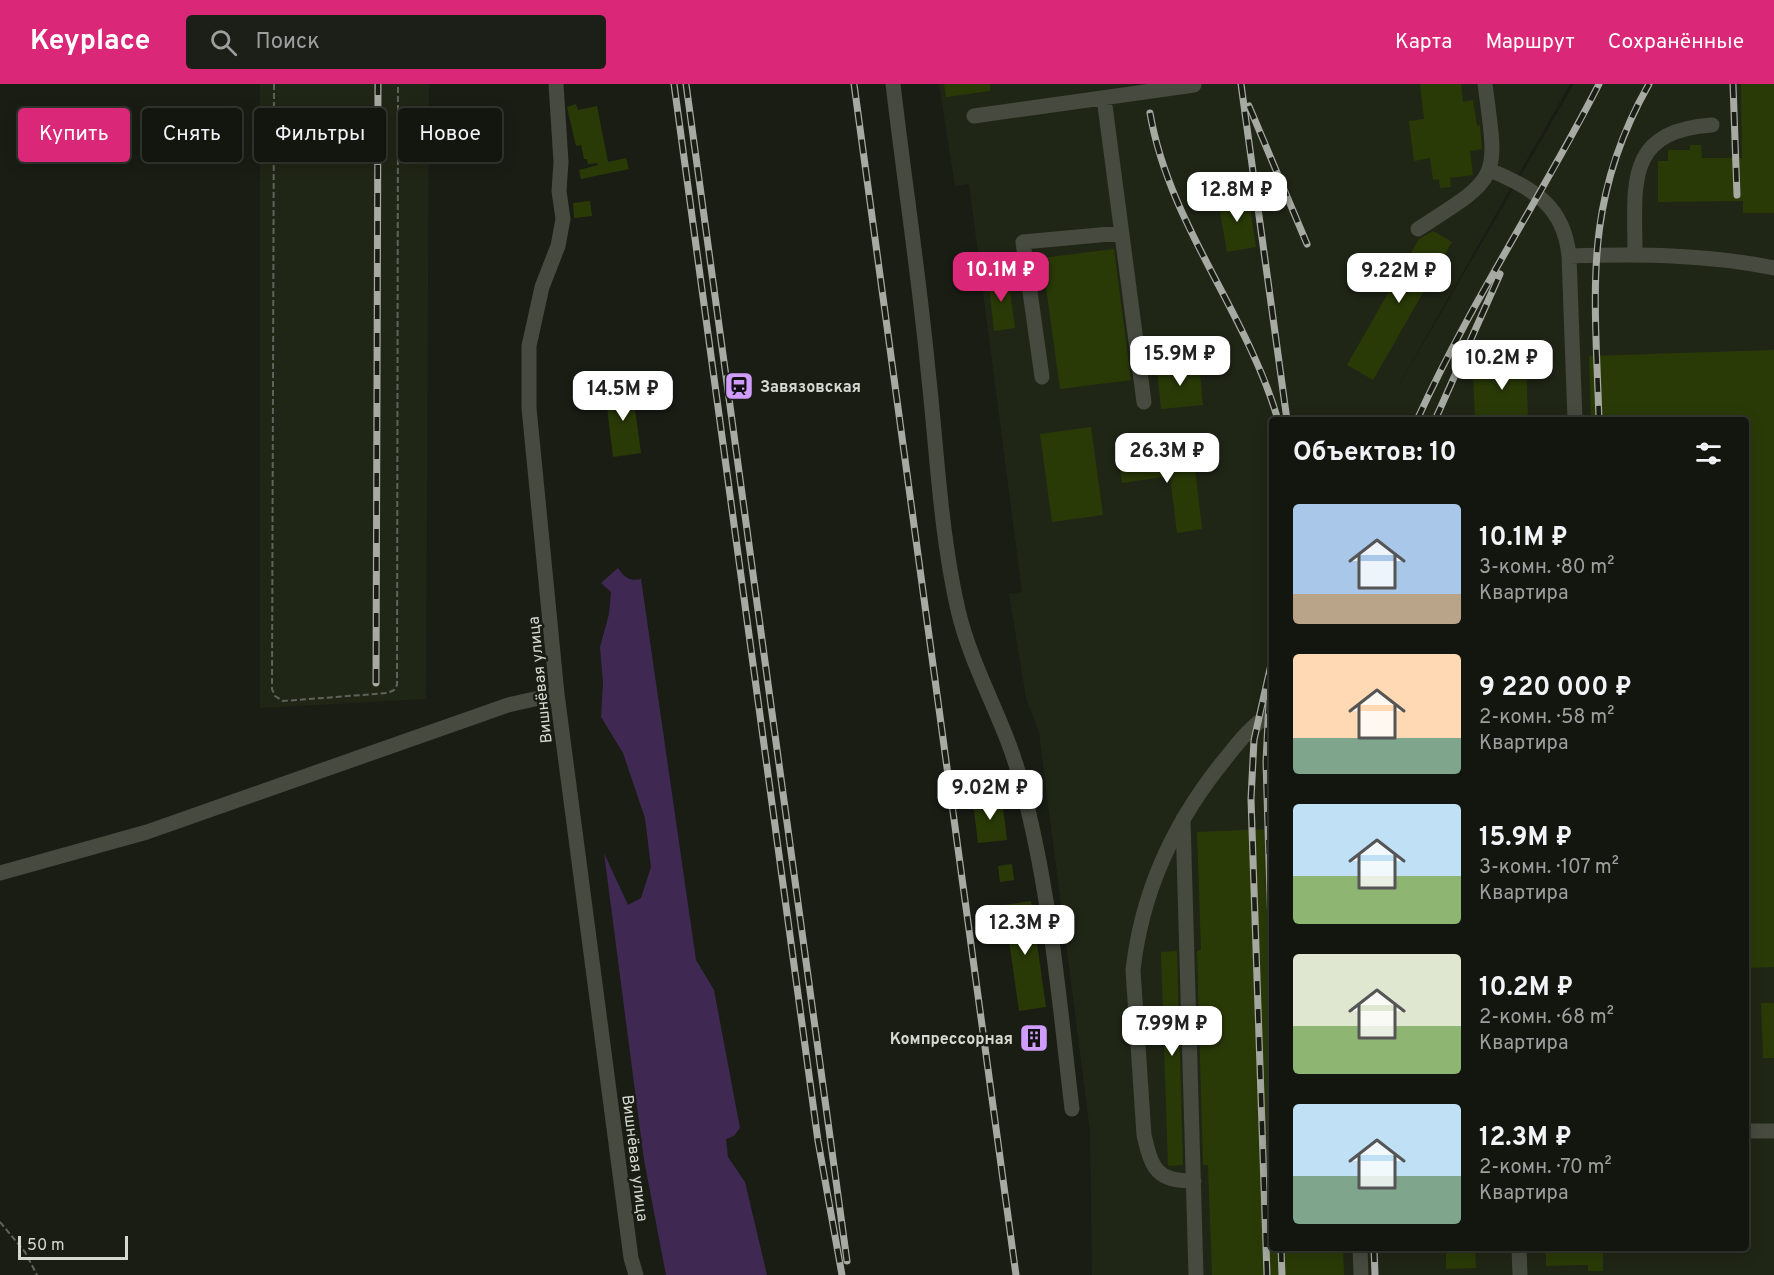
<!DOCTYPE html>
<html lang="ru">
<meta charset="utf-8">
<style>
:root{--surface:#13160f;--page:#1c1f18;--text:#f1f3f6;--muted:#9d9f9e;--line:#32352f;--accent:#db2777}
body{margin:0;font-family:Overpass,sans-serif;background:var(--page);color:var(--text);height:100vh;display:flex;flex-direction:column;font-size:22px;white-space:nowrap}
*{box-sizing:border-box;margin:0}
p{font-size:20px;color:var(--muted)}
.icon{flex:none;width:33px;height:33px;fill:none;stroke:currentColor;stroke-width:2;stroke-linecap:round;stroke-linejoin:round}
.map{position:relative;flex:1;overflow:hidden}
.drawer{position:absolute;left:1269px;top:333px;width:480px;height:834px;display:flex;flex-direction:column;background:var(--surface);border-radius:6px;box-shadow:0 3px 15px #0003,0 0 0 2px var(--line)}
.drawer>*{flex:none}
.top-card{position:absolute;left:18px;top:24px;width:570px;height:54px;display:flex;gap:12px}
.scale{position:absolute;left:18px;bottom:15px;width:110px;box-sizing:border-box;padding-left:6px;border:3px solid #d6d9d2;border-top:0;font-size:16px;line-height:21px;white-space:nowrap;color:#d6d9d2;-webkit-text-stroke:4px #191d14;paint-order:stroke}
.price{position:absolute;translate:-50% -51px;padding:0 14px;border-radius:12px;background:#fff;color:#222;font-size:20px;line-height:39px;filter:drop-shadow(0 2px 3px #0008)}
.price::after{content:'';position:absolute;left:50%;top:36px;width:18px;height:14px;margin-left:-9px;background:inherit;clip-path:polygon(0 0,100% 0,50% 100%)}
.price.on{background:var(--accent);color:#fff}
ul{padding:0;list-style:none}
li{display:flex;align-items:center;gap:18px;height:150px;padding:0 24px}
li span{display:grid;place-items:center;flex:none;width:168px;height:120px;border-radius:6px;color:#555}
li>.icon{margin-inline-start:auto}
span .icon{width:72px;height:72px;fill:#fffc;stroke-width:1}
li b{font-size:26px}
h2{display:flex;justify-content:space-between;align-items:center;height:72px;padding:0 24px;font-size:26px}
.chip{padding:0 21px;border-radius:6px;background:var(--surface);box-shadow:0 3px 15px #0003,0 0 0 2px var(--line);font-size:21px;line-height:54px}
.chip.on{background:var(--accent);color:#fff}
header{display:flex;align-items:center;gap:36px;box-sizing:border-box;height:84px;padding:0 30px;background:var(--accent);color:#fff}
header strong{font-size:28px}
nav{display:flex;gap:33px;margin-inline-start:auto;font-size:21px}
.search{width:420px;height:54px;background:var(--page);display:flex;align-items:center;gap:15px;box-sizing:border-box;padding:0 21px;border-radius:6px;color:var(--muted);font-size:22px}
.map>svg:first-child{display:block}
.built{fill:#202616;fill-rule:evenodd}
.green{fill:#3f2953}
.building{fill:#2a3a07}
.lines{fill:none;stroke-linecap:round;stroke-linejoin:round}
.path{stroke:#5f635b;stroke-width:2;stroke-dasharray:6 3;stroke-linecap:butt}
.minor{stroke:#464a3f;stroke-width:15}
.rail-casing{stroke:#a7aaa3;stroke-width:7}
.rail{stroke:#191d14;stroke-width:4.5;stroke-dasharray:14;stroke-linecap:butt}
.labels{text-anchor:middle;stroke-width:5;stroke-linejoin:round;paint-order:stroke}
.poi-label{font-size:16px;font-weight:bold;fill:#d6d9d2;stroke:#191d14;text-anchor:start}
.street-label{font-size:16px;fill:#d6d9d2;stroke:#191d14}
</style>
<header>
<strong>Keyplace</strong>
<div class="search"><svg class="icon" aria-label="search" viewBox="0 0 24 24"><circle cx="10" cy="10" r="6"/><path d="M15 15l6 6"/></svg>Поиск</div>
<nav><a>Карта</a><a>Маршрут</a><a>Сохранённые</a></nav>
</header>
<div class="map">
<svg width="1774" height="1191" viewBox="0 0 1774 1191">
<rect width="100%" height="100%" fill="#191d14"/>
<path class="built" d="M 260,0 L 429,0 L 426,615 L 260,624 Z
M 939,0 L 1570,0 L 1388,320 L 1574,0 L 1774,0 L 1774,1191 L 1092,1191 L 1090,1047 L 1039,649 L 1026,614 L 1009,510 L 1022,508 L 969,100 L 955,102 ZM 1272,336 L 1746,336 L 1746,1164 L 1272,1164 Z"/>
<path class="green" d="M 618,484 C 624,493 630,498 641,495 L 696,876 L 714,906 L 740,1044 L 734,1052 L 726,1055 L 728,1073 L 745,1098 L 767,1191 L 666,1191 L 644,1076 L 604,769 L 628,821 L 641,814 L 651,783 L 645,734 L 623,669 L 601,633 L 603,599 L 600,563 L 609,530 L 611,508 L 601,499 Z"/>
<path class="building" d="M 944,0 L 990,0 L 990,7 L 946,13 Z
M 1420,0 L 1461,0 L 1463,18 L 1473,16 L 1477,42 L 1480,41 L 1482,65 L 1470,67 L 1473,91 L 1450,94 L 1451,103 L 1440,104 L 1439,95 L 1433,96 L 1430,74 L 1414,77 L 1409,37 L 1424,35 Z
M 1741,0 L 1774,0 L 1774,129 L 1743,129 L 1743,117 L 1658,118 L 1658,77 L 1668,77 L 1668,66 L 1690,66 L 1690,61 L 1701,61 L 1702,74 L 1742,74 Z
M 576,20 L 578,26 L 597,22 L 608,78 L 626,74 L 629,85 L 581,95 L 579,86 L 598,81 L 597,79 L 588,80 L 587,75 L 584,75 L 581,61 L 576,62 L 567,23 Z
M 1248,111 L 1256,163 L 1227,168 L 1218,116 Z
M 590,117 L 592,132 L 574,134 L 573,119 Z
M 1433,147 L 1452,158 L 1373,296 L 1347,281 L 1419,155 Z
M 1114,165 L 1131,296 L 1060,305 L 1042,174 Z
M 1008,192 L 1015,244 L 994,247 L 988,194 Z
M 1774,266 L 1774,883 L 1746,884 L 1746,336 L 1591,336 L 1589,272 Z
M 1526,275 L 1528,336 L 1475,336 L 1473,289 L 1484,289 L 1484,277 Z
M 1199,281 L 1203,321 L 1161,325 L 1157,286 Z
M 632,303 L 641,369 L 613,373 L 605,306 Z
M 1091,343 L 1103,431 L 1052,438 L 1040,350 Z
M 1145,363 L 1148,382 L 1194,376 L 1202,445 L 1177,449 L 1170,392 L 1122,399 L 1117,367 Z
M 1002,715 L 1007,756 L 978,759 L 973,719 Z
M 1272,745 L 1272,1164 L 1343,1164 L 1344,1191 L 1212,1191 L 1208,1081 L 1203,1081 L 1197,867 L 1201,866 L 1197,748 Z
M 1012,780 L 1014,796 L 1000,798 L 998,782 Z
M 1031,817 L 1046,923 L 1019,927 L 1004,821 Z
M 1177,867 L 1183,1081 L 1168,1082 L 1161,868 Z
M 1761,919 L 1774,919 L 1774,974 L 1763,974 Z
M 1046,946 L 1048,959 L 1022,961 L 1021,949 Z
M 1446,1164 L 1475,1164 L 1476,1184 L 1446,1185 Z
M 1587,1164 L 1603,1164 L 1603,1187 L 1588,1187 L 1588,1181 L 1546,1182 L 1546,1168 L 1588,1167 Z"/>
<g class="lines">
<path class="path" d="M 274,0 L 272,605 L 275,612 L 283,617 L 388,609 L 394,606 L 397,601 L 398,0
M 0,1138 L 25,1168 L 37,1191"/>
<path class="minor" d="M 556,0 L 561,78 L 559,107 L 563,135 L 558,162 L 542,203 L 529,262 L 529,324 L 557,610 L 631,1174 L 636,1191
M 893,0 C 904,95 919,191 928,286 C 937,366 940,447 958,526 C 972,586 1006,639 1021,698 C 1050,805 1059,915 1072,1025
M 1104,14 L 1144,318
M 974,32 L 1194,1
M 1490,86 C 1533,105 1564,121 1569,172 C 1639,170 1706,170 1774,184
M 1418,145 C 1501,92 1498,97 1485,0
M 1635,170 C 1635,101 1624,47 1712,41
M 1569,172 L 1575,336
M 1042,293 L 1023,158 L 1121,149
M 1183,735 L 1196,1191
M 0,789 L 147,748 L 508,621 L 557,610
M 1746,1047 L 1774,1047
M 1194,1097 C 1156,1097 1152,1085 1144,1051 L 1133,886 C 1142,806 1175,736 1226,674 C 1240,656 1253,640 1272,629
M 1360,1164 L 1361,1191
M 1519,1164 L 1520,1191"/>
<g class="rail-casing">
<path id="rail" d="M 674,0 L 818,1057 L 842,1191
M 686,0 L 847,1177
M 854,0 L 1016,1191
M 1241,0 L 1287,336
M 1733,0 L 1737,111
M 1249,22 L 1307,160
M 1150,29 C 1169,140 1247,229 1278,336
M 1417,336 C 1470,219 1541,114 1599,0
M 1435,336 L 1500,190
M 1599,336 C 1595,207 1582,118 1649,0
M 376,599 L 378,0
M 1269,616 L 1266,678 L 1272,878
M 1281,1164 L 1282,1191
M 1374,1164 L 1375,1191
M 1267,1191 L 1251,715 L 1254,656 L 1272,576"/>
</g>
<use href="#rail" class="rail"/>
</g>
<defs>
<g id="station-square" transform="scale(1.5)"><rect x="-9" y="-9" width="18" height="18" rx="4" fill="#d09dfe" stroke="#191d14"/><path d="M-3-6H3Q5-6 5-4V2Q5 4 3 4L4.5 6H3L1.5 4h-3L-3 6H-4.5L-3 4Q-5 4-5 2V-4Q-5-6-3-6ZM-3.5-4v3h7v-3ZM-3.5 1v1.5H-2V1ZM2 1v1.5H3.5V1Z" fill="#111"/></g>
<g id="building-square" transform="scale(1.5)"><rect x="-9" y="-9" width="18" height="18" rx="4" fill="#d09dfe" stroke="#191d14"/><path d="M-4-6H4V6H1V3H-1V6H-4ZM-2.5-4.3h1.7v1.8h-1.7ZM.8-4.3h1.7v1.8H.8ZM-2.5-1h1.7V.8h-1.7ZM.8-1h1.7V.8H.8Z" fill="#111"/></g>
</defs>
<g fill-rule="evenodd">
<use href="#station-square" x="739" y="302"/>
<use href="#building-square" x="1034" y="954"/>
</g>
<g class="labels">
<g class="poi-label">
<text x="760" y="308">Завязовская</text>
<text x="1013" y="960" text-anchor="end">Компрессорная</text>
</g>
<g class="street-label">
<text transform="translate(539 596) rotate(-96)" y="6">Вишнёвая улица</text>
<text transform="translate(636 1074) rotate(83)" y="6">Вишнёвая улица</text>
</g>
</g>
</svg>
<div class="scale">50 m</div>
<b class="price" style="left:1237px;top:139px">12.8M ₽</b>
<b class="price on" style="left:1001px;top:219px">10.1M ₽</b>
<b class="price" style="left:1399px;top:220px">9.22M ₽</b>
<b class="price" style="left:1180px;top:303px">15.9M ₽</b>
<b class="price" style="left:1502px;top:307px">10.2M ₽</b>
<b class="price" style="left:623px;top:338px">14.5M ₽</b>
<b class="price" style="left:1167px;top:400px">26.3M ₽</b>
<b class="price" style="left:990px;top:737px">9.02M ₽</b>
<b class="price" style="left:1025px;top:872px">12.3M ₽</b>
<b class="price" style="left:1172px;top:973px">7.99M ₽</b>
<div class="top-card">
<a class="chip on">Купить</a>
<a class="chip">Снять</a>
<a class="chip">Фильтры</a>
<a class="chip">Новое</a>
</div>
<section class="drawer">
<h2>Объектов: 10<svg class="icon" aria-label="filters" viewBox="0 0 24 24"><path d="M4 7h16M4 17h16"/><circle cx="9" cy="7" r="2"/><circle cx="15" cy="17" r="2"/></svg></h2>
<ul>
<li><span style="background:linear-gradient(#a9c7e8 75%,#b9a48a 0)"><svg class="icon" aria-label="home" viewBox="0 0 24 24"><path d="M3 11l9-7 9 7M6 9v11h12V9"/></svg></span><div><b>10.1M ₽</b><p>3-комн. · 80 m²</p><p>Квартира</p></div></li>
<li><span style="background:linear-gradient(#ffd9b3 70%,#7fa58c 0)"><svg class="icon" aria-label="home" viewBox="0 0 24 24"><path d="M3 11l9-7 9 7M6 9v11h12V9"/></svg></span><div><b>9 220 000 ₽</b><p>2-комн. · 58 m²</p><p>Квартира</p></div></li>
<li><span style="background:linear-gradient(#bfe0f5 60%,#8fb573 0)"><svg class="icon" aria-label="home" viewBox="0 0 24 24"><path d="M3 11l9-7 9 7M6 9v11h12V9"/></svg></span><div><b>15.9M ₽</b><p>3-комн. · 107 m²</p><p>Квартира</p></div></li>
<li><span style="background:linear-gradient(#dfe7d0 60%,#8fb573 0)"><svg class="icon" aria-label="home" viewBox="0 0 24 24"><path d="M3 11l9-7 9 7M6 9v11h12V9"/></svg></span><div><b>10.2M ₽</b><p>2-комн. · 68 m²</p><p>Квартира</p></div></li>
<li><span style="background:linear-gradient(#bfe0f5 60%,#7fa58c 0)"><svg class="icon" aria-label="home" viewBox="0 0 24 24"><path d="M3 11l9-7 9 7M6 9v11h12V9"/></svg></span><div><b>12.3M ₽</b><p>2-комн. · 70 m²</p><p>Квартира</p></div></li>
</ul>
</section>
</div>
